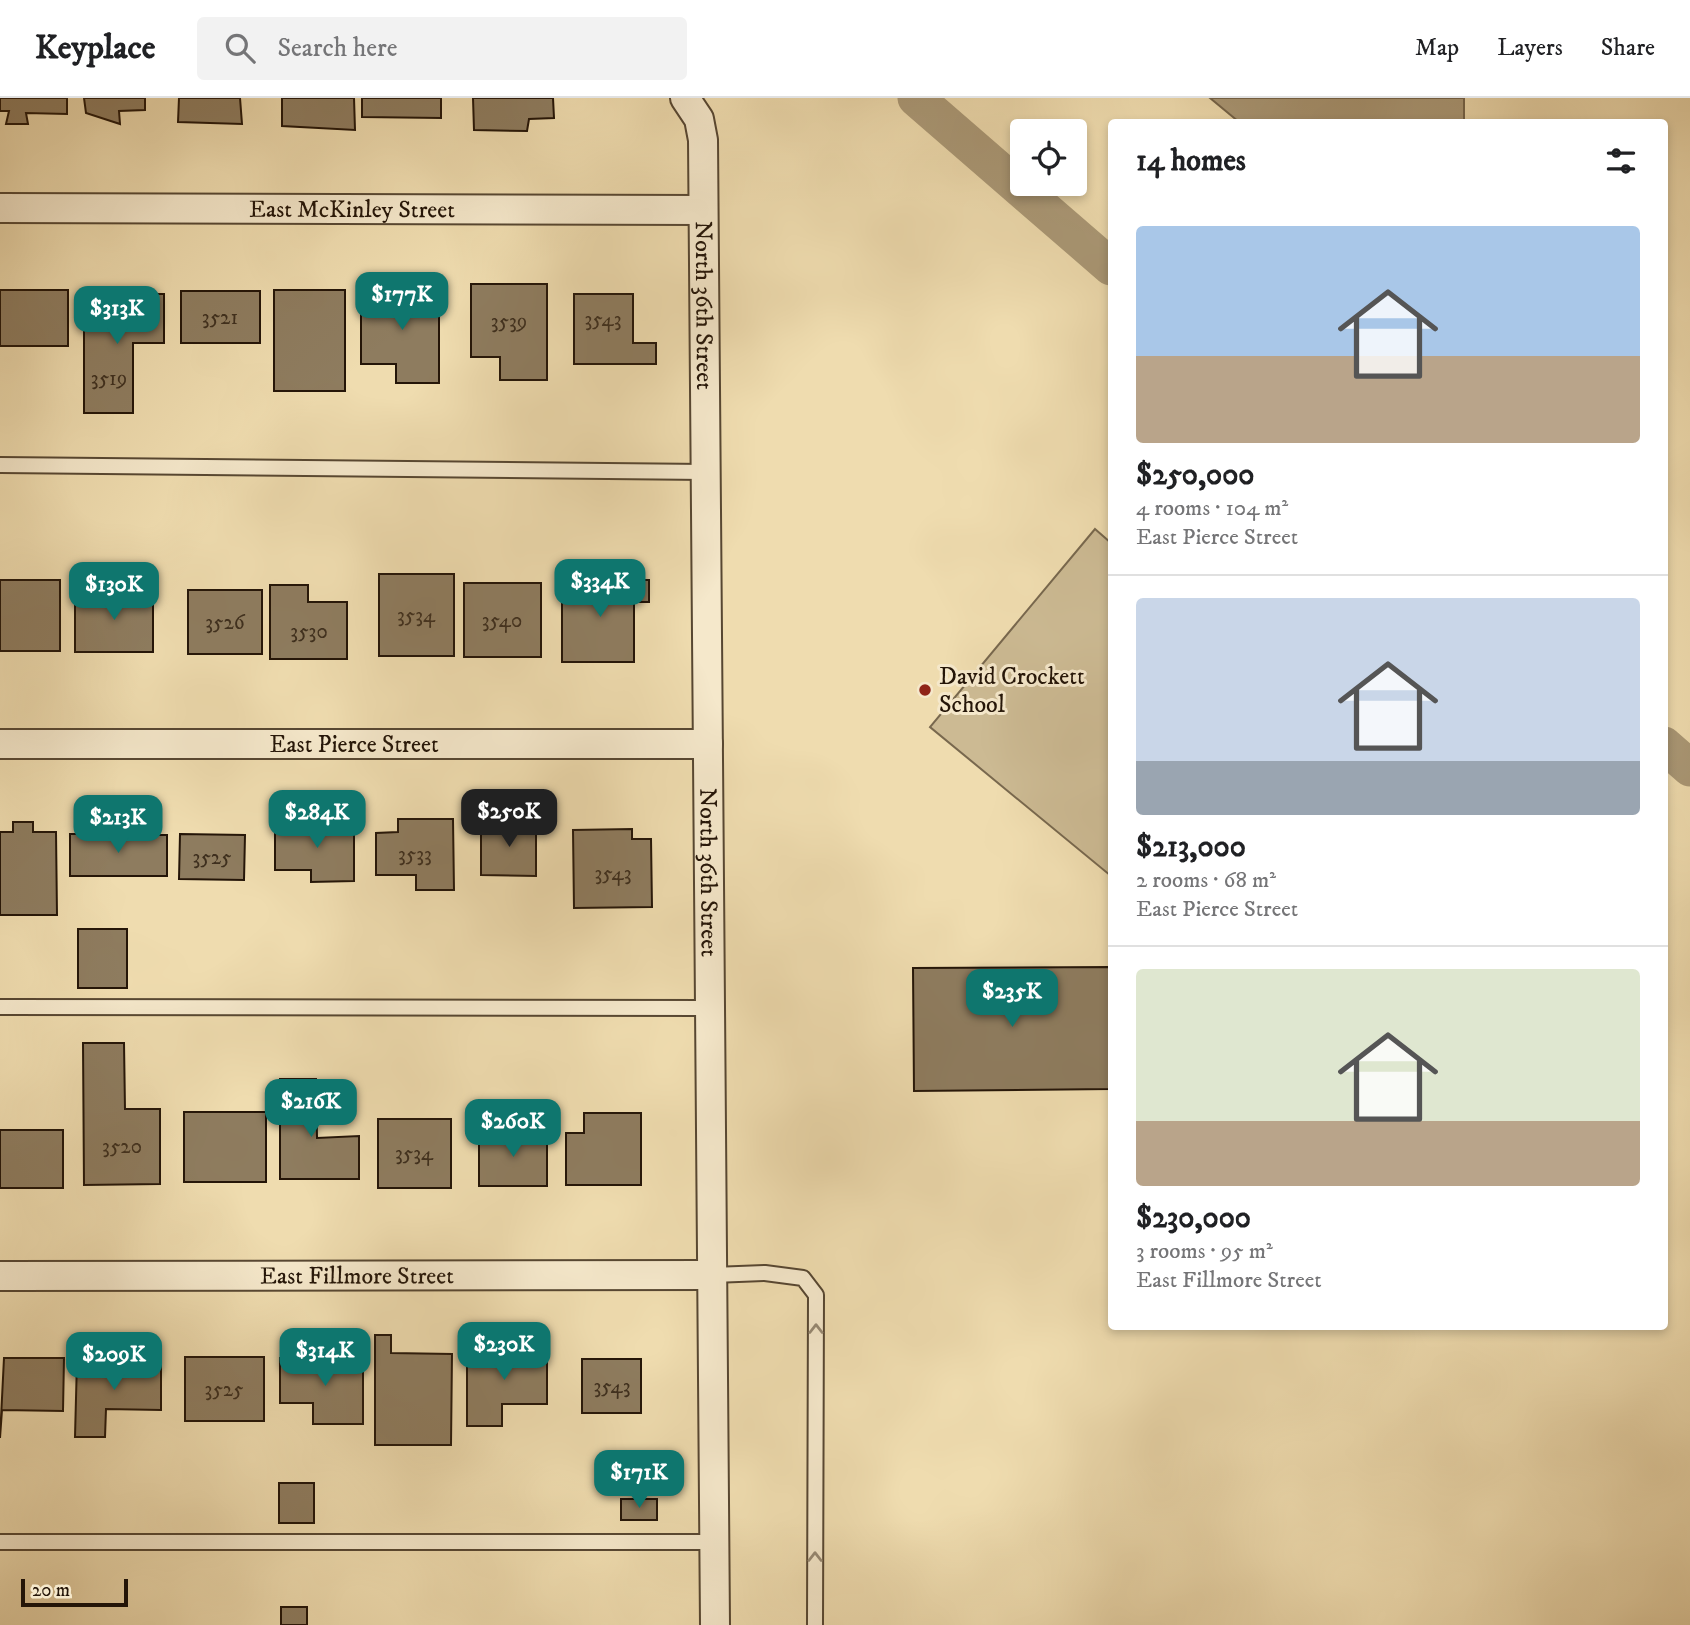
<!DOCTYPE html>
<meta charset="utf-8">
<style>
:root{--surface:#fff;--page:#f2f2f2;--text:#202124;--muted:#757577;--line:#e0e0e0;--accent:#0f766e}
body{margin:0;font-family:"IM FELL DW Pica",serif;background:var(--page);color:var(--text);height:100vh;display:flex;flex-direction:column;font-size:26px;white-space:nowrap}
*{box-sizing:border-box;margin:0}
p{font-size:23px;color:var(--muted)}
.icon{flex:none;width:38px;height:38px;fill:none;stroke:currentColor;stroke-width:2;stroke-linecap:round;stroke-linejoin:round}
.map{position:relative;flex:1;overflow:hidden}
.side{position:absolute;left:1108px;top:21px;width:560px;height:1211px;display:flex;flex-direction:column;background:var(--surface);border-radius:7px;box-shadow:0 4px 10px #0003}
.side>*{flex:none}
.controls{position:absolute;left:1010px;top:21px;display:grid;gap:14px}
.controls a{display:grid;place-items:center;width:77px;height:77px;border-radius:7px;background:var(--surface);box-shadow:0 4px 10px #0003;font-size:35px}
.scale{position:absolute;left:21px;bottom:18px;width:107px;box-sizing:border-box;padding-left:7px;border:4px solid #241508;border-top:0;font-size:19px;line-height:24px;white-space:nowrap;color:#241508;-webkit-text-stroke:5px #f5e8cb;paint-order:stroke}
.price{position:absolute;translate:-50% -60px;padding:0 16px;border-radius:14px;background:var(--accent);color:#fff;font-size:23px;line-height:46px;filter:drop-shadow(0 2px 4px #0008)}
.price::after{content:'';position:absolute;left:50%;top:42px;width:21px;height:16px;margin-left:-10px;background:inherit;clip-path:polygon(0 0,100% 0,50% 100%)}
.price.active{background:#222;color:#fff}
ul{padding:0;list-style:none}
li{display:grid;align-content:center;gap:14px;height:371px;padding:0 28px}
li+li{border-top:2px solid var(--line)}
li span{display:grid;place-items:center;height:217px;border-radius:7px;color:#555}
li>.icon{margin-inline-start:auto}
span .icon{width:126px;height:126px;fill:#fffc;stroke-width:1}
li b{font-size:30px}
h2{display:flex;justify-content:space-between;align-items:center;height:84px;padding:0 28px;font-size:30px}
header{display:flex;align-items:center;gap:42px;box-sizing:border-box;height:98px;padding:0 35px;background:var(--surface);border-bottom:2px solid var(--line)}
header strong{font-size:33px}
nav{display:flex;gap:38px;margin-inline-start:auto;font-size:24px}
.search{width:490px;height:63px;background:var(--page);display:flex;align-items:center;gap:18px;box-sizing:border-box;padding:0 24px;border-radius:7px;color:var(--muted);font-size:26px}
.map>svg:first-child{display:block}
.green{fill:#ccba93;stroke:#78684e;stroke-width:2}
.water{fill:#aa9876;stroke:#74644a;stroke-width:2}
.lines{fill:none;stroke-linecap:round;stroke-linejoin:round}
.canal{stroke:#aa9876;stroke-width:37}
.building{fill:#8e7c5f;stroke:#241508;stroke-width:2}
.service-casing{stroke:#574732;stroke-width:18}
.minor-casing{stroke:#574732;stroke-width:32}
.service{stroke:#f5e8cb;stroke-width:14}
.minor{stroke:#f5e8cb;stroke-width:28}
.oneway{stroke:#978973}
.poi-dot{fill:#8f2418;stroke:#f5e8cb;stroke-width:2.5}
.labels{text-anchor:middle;stroke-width:6;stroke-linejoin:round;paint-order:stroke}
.number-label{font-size:21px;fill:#3e2f1e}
.street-label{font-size:24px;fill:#241508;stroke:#f5e8cb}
.poi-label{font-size:24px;fill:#241508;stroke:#f5e8cb;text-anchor:start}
</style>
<header>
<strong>Keyplace</strong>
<div class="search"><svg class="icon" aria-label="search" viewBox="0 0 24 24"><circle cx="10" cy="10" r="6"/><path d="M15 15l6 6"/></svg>Search here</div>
<nav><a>Map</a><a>Layers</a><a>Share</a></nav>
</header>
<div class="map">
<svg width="1690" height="1527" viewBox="0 0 1690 1527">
<rect width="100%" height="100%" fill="#efdcaf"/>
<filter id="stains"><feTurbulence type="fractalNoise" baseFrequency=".00286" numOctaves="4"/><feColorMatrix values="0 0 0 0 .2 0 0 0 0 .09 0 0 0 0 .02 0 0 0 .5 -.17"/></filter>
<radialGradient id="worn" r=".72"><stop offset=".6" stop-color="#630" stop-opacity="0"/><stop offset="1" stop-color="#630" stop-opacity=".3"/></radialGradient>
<path class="green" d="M 1095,431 L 1111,445 L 1111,778 L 930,629 Z"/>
<path class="water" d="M 1210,0 L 1464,0 L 1464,24 L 1239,24 Z"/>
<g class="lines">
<path class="canal" d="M 916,0 L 1111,169
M 1664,647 L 1690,670"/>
</g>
<path class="building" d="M 0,0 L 67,0 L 67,16 L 26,15 L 28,26 L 6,26 L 9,13 L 0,13 Z
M 84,0 L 145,0 L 145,12 L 119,13 L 120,26 L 86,15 Z
M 179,0 L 240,0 L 242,26 L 178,24 Z
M 282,0 L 354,0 L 355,32 L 282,28 Z
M 362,0 L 441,0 L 441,20 L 362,19 Z
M 473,0 L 553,0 L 554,20 L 529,21 L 527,33 L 474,32 Z
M 471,186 L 547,186 L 547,282 L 500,282 L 500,259 L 471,259 Z
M 361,190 L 439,190 L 439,285 L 396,285 L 396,266 L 361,266 Z
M 0,192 L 68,192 L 68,248 L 0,248 Z
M 274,192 L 345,192 L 345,293 L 274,293 Z
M 181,193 L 260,193 L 260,245 L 181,245 Z
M 84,196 L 164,196 L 164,245 L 133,245 L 133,315 L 84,315 Z
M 574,196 L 633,196 L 633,245 L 656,245 L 656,266 L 574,266 Z
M 379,476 L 454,476 L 454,558 L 379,558 Z
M 0,482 L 60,482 L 60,553 L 0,553 Z
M 562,482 L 649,482 L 649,504 L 634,504 L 634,564 L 562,564 Z
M 464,485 L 541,485 L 541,559 L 464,559 Z
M 270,487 L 308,487 L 308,504 L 347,504 L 347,561 L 270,561 Z
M 188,492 L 262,492 L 262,556 L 188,556 Z
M 75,495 L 153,495 L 153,554 L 75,554 Z
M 398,721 L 453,721 L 454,792 L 416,792 L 416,777 L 376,777 L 376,735 L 398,734 Z
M 13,724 L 33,724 L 33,734 L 56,734 L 57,817 L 0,817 L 0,734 L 13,734 Z
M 275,725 L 354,725 L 354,783 L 311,784 L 311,772 L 275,772 Z
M 481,725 L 536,725 L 536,778 L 481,777 Z
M 101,729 L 116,729 L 116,737 L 167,737 L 167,778 L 70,778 L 70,736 L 101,736 Z
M 632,731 L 632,741 L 651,741 L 652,809 L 574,810 L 573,732 Z
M 180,736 L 245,737 L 244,782 L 179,781 Z
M 78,831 L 127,831 L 127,890 L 78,890 Z
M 1111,869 L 1111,991 L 914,993 L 913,870 Z
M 83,945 L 124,945 L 125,1011 L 160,1011 L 160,1086 L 84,1087 Z
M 280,981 L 316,981 L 317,1040 L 359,1038 L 359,1081 L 280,1081 Z
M 184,1014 L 266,1014 L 266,1084 L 184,1084 Z
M 584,1015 L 641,1015 L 641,1087 L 566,1087 L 566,1035 L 584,1035 Z
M 378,1021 L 451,1021 L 451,1090 L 378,1090 Z
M 0,1032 L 63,1032 L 63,1090 L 0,1090 Z
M 479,1035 L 547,1035 L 547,1088 L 479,1088 Z
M 375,1237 L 391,1237 L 391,1255 L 452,1256 L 451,1347 L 375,1347 Z
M 492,1239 L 514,1239 L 514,1255 L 547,1255 L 547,1306 L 502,1306 L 502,1328 L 467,1328 L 467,1256 L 492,1256 Z
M 185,1259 L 264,1259 L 264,1323 L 185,1323 Z
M 4,1260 L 64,1260 L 63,1313 L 2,1312 L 0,1340 Z
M 280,1260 L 363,1260 L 363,1326 L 313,1326 L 313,1305 L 280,1305 Z
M 582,1261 L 641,1261 L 641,1315 L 582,1315 Z
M 77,1262 L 161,1264 L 161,1312 L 106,1311 L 105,1339 L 75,1339 Z
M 279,1385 L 314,1385 L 314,1425 L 279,1425 Z
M 621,1401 L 657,1401 L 657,1422 L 621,1422 Z
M 281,1509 L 307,1509 L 307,1527 L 281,1527 Z"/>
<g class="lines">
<g class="service-casing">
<path id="service" d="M 0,367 L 706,374
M 0,909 L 710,910
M 713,1177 L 765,1175 L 803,1180 L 816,1197 L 815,1527
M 0,1444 L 715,1444"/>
</g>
<g class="minor-casing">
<g id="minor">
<path id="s1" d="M 685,0 L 699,21 L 703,42 L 715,1527"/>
<path id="s2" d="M 0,110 L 703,112"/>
<path id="s3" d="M 0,646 L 708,646"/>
<path id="s4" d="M 0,1178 L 713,1177"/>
</g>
</g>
<use href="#service" class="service"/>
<use href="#minor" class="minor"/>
</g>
<defs><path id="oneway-chevron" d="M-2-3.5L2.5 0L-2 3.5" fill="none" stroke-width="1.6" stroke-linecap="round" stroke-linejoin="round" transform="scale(1.75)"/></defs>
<g class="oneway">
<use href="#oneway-chevron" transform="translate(816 1231) rotate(-90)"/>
<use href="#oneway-chevron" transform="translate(815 1459) rotate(-90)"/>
</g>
<circle class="poi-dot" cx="925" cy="592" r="7"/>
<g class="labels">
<g class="number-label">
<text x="220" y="226">3521</text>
<text x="603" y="228">3543</text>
<text x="509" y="230">3539</text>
<text x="109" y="287">3519</text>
<text x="416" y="524">3534</text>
<text x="502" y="529">3540</text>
<text x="225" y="531">3526</text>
<text x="309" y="540">3530</text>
<text x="415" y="763">3533</text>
<text x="212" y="766">3525</text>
<text x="613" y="782">3543</text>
<text x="122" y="1055">3520</text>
<text x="414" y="1062">3534</text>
<text x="612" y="1295">3543</text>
<text x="224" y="1298">3525</text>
</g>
<g class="street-label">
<text dy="8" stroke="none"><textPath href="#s2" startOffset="352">East McKinley Street</textPath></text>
<text dy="8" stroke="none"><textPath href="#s1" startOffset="212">North 36th Street</textPath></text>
<text dy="8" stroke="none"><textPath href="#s3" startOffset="354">East Pierce Street</textPath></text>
<text dy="8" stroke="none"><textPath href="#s1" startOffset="779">North 36th Street</textPath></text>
<text dy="8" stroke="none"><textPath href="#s4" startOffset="357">East Fillmore Street</textPath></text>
</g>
<g class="poi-label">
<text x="939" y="586">David Crockett<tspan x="939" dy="28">School</tspan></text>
</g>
</g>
<rect width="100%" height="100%" filter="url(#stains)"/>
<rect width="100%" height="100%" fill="url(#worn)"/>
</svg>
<div class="controls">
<a><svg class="icon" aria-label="locate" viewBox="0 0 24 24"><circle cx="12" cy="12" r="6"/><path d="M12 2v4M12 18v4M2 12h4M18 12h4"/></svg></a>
</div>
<div class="scale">20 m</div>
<b class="price" style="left:402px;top:234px">$177K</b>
<b class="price" style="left:117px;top:248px">$313K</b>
<b class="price" style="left:600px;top:521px">$334K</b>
<b class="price" style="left:114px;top:524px">$130K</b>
<b class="price active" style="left:509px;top:751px">$250K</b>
<b class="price" style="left:317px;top:752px">$284K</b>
<b class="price" style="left:118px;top:757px">$213K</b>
<b class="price" style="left:1012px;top:931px">$235K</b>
<b class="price" style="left:311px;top:1041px">$216K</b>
<b class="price" style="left:513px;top:1061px">$260K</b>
<b class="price" style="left:504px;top:1284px">$230K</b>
<b class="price" style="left:325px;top:1290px">$314K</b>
<b class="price" style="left:114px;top:1294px">$209K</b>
<b class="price" style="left:639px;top:1412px">$171K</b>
<section class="side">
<h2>14 homes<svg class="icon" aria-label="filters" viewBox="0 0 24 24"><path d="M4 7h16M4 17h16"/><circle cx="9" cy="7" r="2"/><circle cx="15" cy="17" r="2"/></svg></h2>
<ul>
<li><span style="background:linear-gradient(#a9c7e8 60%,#b9a48a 0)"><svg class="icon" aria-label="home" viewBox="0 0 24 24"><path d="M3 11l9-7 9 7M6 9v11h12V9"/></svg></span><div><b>$250,000</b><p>4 rooms · 104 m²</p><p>East Pierce Street</p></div></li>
<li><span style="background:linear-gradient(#c9d6e8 75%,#9aa5b1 0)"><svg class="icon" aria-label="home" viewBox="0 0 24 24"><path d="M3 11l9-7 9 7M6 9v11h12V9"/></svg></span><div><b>$213,000</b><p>2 rooms · 68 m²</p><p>East Pierce Street</p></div></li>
<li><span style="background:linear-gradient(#dfe7d0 70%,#b9a48a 0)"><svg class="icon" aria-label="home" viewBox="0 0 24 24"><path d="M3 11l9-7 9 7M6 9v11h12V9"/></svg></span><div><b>$230,000</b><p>3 rooms · 95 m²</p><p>East Fillmore Street</p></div></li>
</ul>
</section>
</div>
